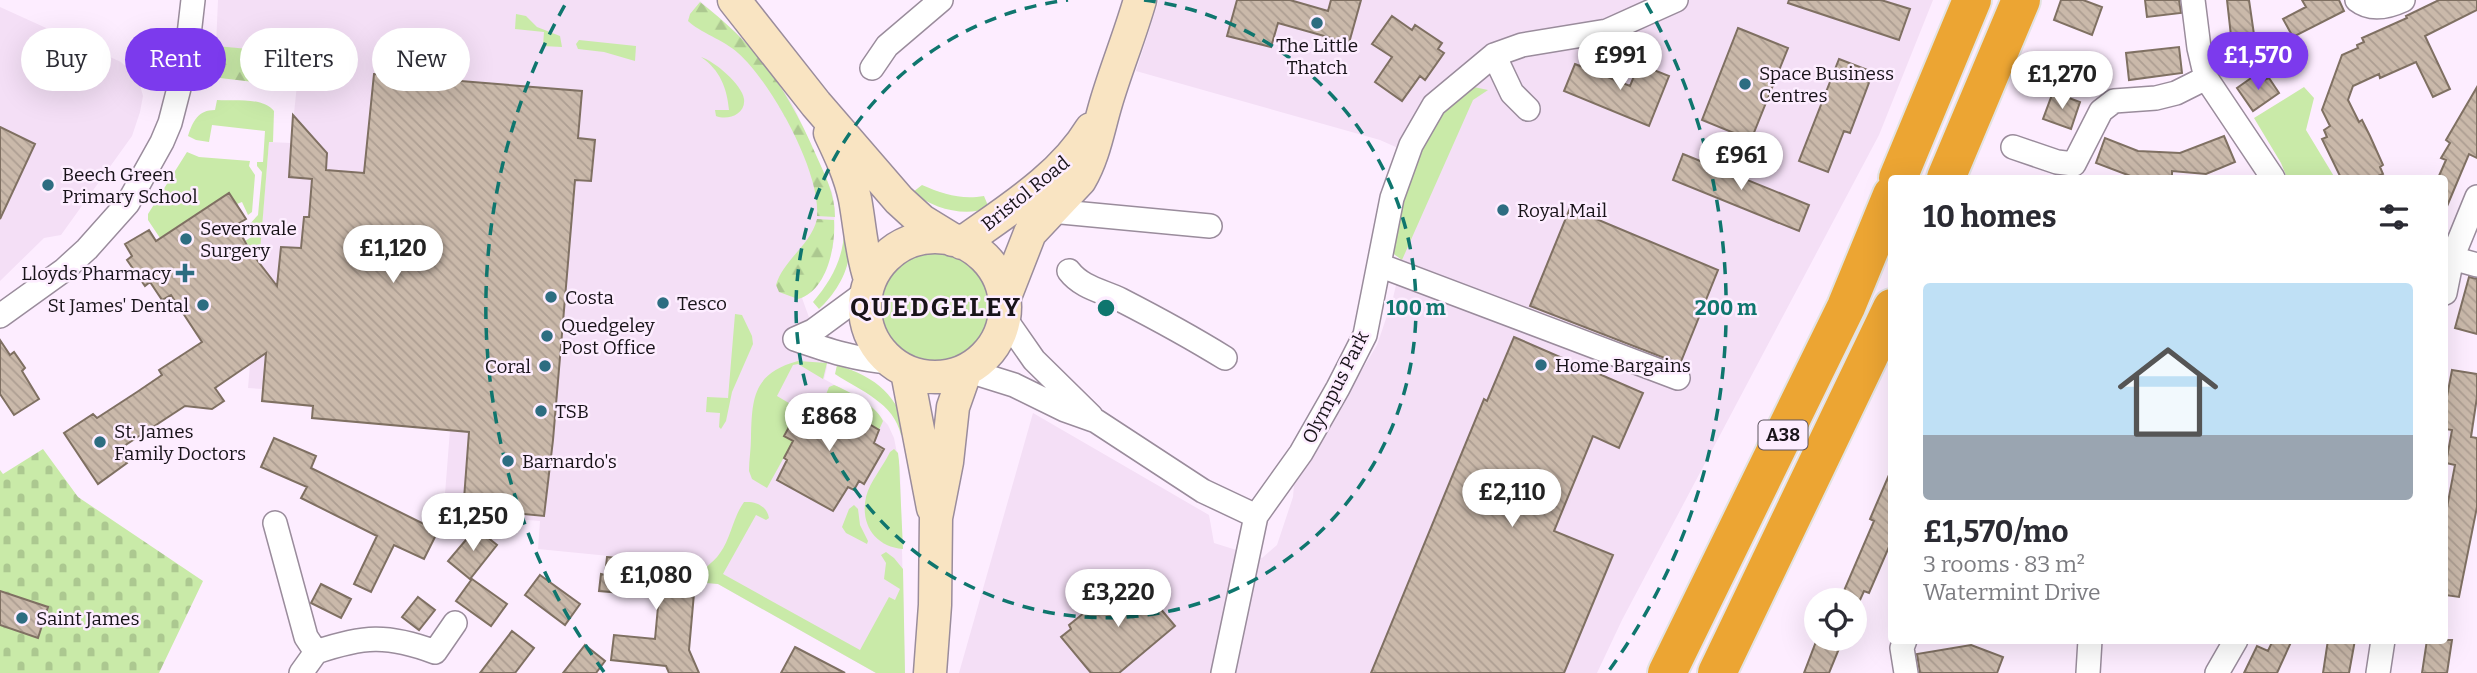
<!DOCTYPE html>
<meta charset="utf-8">
<style>
:root{--surface:#fff;--page:#f2f2f3;--text:#2b2b33;--muted:#7c7c81;--accent:#7c3aed}
body{margin:0;font-family:Bitter,serif;background:var(--page);color:var(--text);height:100vh;display:flex;flex-direction:column;font-size:26px;white-space:nowrap}
*{box-sizing:border-box;margin:0}
p{font-size:23px;color:var(--muted)}
.icon{flex:none;width:38px;height:38px;fill:none;stroke:currentColor;stroke-width:2;stroke-linecap:round;stroke-linejoin:round}
.map{position:relative;flex:1;overflow:hidden}
.drawer{position:absolute;left:1888px;top:175px;width:560px;height:469px;display:flex;flex-direction:column;background:var(--surface);border-radius:7px;box-shadow:0 7px 28px #0002}
.drawer>*{flex:none}
.top-card{position:absolute;left:21px;top:28px;width:665px;height:63px;display:flex;gap:14px}
.buttons{position:absolute;left:1804px;top:588px;display:grid;gap:14px}
.buttons a{display:grid;place-items:center;width:63px;height:63px;border-radius:50%;background:var(--surface);box-shadow:0 7px 28px #0002;font-size:35px}
.price{position:absolute;translate:-50% -60px;padding:0 16px;border-radius:24px;background:#fff;color:#222;font-size:23px;line-height:46px;filter:drop-shadow(0 2px 4px #0008)}
.price::after{content:'';position:absolute;left:50%;top:42px;width:21px;height:16px;margin-left:-10px;background:inherit;clip-path:polygon(0 0,100% 0,50% 100%)}
.price.active{background:var(--accent);color:#fff}
ul{padding:0;list-style:none}
li{display:grid;align-content:center;gap:14px;height:371px;padding:0 35px}
li span{display:grid;place-items:center;height:217px;border-radius:7px;color:#555}
li>.icon{margin-inline-start:auto}
span .icon{width:126px;height:126px;fill:#fffc;stroke-width:1}
li b{font-size:30px}
h2{display:flex;justify-content:space-between;align-items:center;height:84px;padding:0 35px;font-size:30px}
.pill{padding:0 24px;border-radius:32px;background:var(--surface);box-shadow:0 7px 28px #0002;font-size:24px;line-height:63px}
.pill.active{background:var(--accent);color:#fff}
.map>svg:first-child{display:block}
.built{fill:#f4dff6}
.green{fill:#c9eaa8}
.forest{fill:url(#forest-firs)}
.cemetery{fill:url(#cemetery-stones)}
.building{fill:url(#building-back-hatch);stroke:#7f7062;stroke-width:2}
.lines{fill:none;stroke-linecap:round;stroke-linejoin:round}
.street-casing{stroke:#9a8c9c;stroke-width:26}
.secondary-casing{stroke:#9a8c9c;stroke-width:35}
.highway-casing{stroke:#e3e3e3;stroke-width:42}
.street{stroke:#fff;stroke-width:23}
.secondary{stroke:#f9e4c2;stroke-width:32}
.highway{stroke:#eca533;stroke-width:38}
.ring{fill:none;stroke:#0f766e;stroke-width:3.5;stroke-dasharray:12 9}
.poi-dot{fill:#2d6d81;stroke:#fdedff;stroke-width:2.5}
.labels{text-anchor:middle;stroke-width:5;stroke-linejoin:round;paint-order:stroke}
.shield{fill:#fdedff;stroke:#5d545e;stroke-width:2}
.shield-label{font-size:18px;font-weight:bold;fill:#181319}
.poi-label{font-size:19px;fill:#181319;stroke:#fdedff;text-anchor:start}
.street-label{font-size:19px;fill:#181319;stroke:#fdedff}
.district-label{font-size:26px;font-weight:bold;letter-spacing:2px;fill:#181319;stroke:#fdedff}
.centre{fill:#0f766e;stroke:#fdedff;stroke-width:3.5}
.ring-label{font-size:21px;text-anchor:middle;font-weight:bold;fill:#0f766e;stroke:#fdedff;stroke-width:5;stroke-linejoin:round;paint-order:stroke}
</style>
<div class="map">
<svg width="2477" height="673" viewBox="0 0 2477 673">
<defs>
<pattern id="forest-firs" width="22" height="20" patternUnits="userSpaceOnUse" patternTransform="scale(1.75)"><rect width="22" height="20" fill="#c9eaa8"/><path d="M5 1l3.5 6h-7zM16 11l3.5 6h-7z" fill="#acc890"/></pattern>
<pattern id="cemetery-stones" width="16" height="16" patternUnits="userSpaceOnUse" patternTransform="scale(1.75)"><rect width="16" height="16" fill="#c9eaa8"/><path d="M2 7V4a2 2 0 0 1 4 0v3zM10 15v-3a2 2 0 0 1 4 0v3z" fill="#acc890"/></pattern>
<pattern id="building-back-hatch" width="6" height="6" patternUnits="userSpaceOnUse" patternTransform="scale(1.75)"><rect width="6" height="6" fill="#cab9aa"/><path d="M-1 5l2 2M0 0l6 6M5-1l2 2" fill="none" stroke="#ad9e92"/></pattern>
</defs>
<rect width="100%" height="100%" fill="#fdedff"/>
<path class="built" d="M 218,0 L 699,0 L 742,38 L 776,79 L 794,107 L 832,192 L 835,209 L 833,247 L 819,281 L 802,298 L 827,367 L 824,379 L 858,398 L 875,411 L 888,425 L 894,438 L 900,468 L 905,673 L 876,673 L 718,584 L 695,582 L 680,563 L 538,549 L 540,521 L 482,516 L 445,494 L 450,430 L 312,418 L 312,406 L 262,401 L 263,389 L 248,388 L 269,142 L 291,143 L 299,65 L 216,46 Z
M 1159,0 L 1933,0 L 1879,135 L 1622,620 L 1597,673 L 959,673 L 1033,413 L 1209,515 L 1214,543 L 1262,558 L 1277,545 L 1293,497 L 1295,473 L 1350,390 L 1377,345 L 1393,298 L 1425,160 L 1380,140 L 1136,71 Z
M 0,7 L 121,62 L 138,78 L 143,96 L 140,112 L 132,136 L 61,235 L 44,238 L 0,281 Z"/>
<path class="green" d="M 516,14 L 526,16 L 537,27 L 560,36 L 562,47 L 543,46 L 544,32 L 515,29 Z
M 579,40 L 636,46 L 635,61 L 604,52 L 578,49 L 576,44 Z
M 701,57 C 714,61 742,84 744,99 C 746,114 728,121 716,116 L 715,110 L 729,110 C 727,88 720,70 701,57 Z
M 1469,86 L 1488,90 L 1473,100 L 1402,260 L 1391,252 L 1389,228 L 1427,127 Z
M 2304,87 L 2314,98 L 2306,130 L 2335,178 L 2287,178 L 2281,163 L 2254,118 Z
M 217,100 C 234,101 263,97 274,111 L 273,142 L 269,142 L 260,252 L 250,251 L 250,247 L 245,241 L 253,236 L 247,227 L 258,215 L 262,172 L 257,166 L 257,162 L 263,162 L 265,131 L 212,125 L 209,142 L 196,140 L 188,136 C 193,121 198,110 215,110 Z
M 187,152 L 199,157 L 250,161 L 249,166 L 255,175 L 252,212 L 248,215 L 242,202 L 237,204 L 229,193 L 160,238 L 148,220 L 148,214 Z
M 922,185 C 943,194 961,200 984,196 L 989,208 C 964,217 933,209 913,192 Z
M 844,232 C 859,257 838,292 819,309 L 813,302 C 831,281 843,259 844,232 Z
M881 307a55 55 0 1 1 110 0a55 55 0 1 1-110 0Z
M 735,314 L 742,315 L 752,336 L 753,344 L 732,392 L 726,421 L 721,429 L 719,427 L 720,413 L 706,412 L 707,397 L 728,398 Z
M 798,361 L 827,363 L 823,379 L 798,364 L 793,365 L 777,396 L 799,409 L 784,436 L 793,441 L 767,488 L 752,479 L 749,471 C 749,460 751,449 751,438 C 752,398 753,373 798,361 Z
M 837,365 C 878,378 897,395 909,436 L 901,435 C 894,403 861,391 835,374 Z
M 834,385 C 850,392 875,404 883,421 L 879,430 L 825,397 L 829,387 Z
M 894,449 L 898,453 L 899,461 L 903,549 C 875,547 860,524 866,497 C 870,481 883,467 890,452 Z
M 744,502 C 756,501 767,506 769,518 L 766,520 L 756,515 L 723,574 L 860,650 L 889,597 L 895,600 L 900,589 L 884,579 L 886,563 L 881,555 L 886,552 L 894,558 L 903,569 L 905,673 L 876,673 L 718,584 L 695,582 C 699,570 713,564 720,553 C 731,538 733,517 744,502 Z
M 854,505 L 858,509 L 860,525 L 868,541 L 867,544 L 846,533 L 842,527 L 849,509 Z"/>
<path class="forest" d="M 700,2 C 758,47 787,88 816,155 C 825,175 835,194 835,217 L 817,216 C 821,172 771,82 738,53 C 724,40 699,32 688,21 L 690,14 Z
M 216,46 L 290,53 L 299,65 L 297,87 L 220,78 C 220,66 215,58 216,46 Z
M 817,219 L 834,220 C 836,246 827,291 798,299 L 779,292 L 776,285 C 783,260 811,245 817,219 Z"/>
<path class="cemetery" d="M 43,449 L 78,497 L 203,581 L 159,673 L 0,673 L 0,470 L 3,474 Z"/>
<path class="building" d="M 1237,0 L 1290,0 L 1328,11 L 1331,0 L 1361,0 L 1349,43 L 1278,23 L 1271,47 L 1227,36 Z
M 1789,0 L 1881,0 L 1910,9 L 1899,40 L 1788,3 Z
M 2061,0 L 2083,0 L 2102,7 L 2092,35 L 2054,20 Z
M 2145,0 L 2179,0 L 2181,13 L 2147,17 Z
M 2227,0 L 2249,0 L 2257,55 L 2225,65 L 2221,47 L 2232,45 Z
M 2302,0 L 2339,0 L 2344,11 L 2293,37 L 2283,19 L 2306,7 Z
M 2439,0 L 2477,0 L 2477,10 L 2425,36 L 2450,89 L 2433,97 L 2416,62 L 2380,78 L 2379,74 L 2353,86 L 2348,100 L 2359,122 L 2362,120 L 2370,136 L 2383,165 L 2380,167 L 2383,174 L 2373,178 L 2341,178 L 2322,139 L 2327,137 L 2324,130 L 2330,126 L 2322,110 L 2342,55 L 2358,48 L 2357,45 L 2364,42 L 2362,38 L 2407,18 L 2406,16 Z
M 1392,16 L 1412,30 L 1415,25 L 1442,43 L 1438,49 L 1444,53 L 1425,80 L 1420,76 L 1402,101 L 1375,82 L 1392,57 L 1372,44 Z
M 1738,28 L 1788,48 L 1751,140 L 1702,120 Z
M 2179,47 L 2182,73 L 2129,80 L 2126,53 Z
M 1839,59 L 1873,72 L 1850,133 L 1844,131 L 1828,172 L 1799,161 Z
M 2049,60 L 2069,68 L 2058,94 L 2039,86 Z
M 1575,64 L 1630,86 L 1639,64 L 1669,76 L 1649,126 L 1564,91 Z
M 374,74 L 582,91 L 578,138 L 595,140 L 591,181 L 575,180 L 553,440 L 544,516 L 483,510 L 464,499 L 469,432 L 312,418 L 313,406 L 262,401 L 266,353 L 215,388 L 224,401 L 212,409 L 185,406 L 118,450 L 127,463 L 98,484 L 64,433 L 93,414 L 97,418 L 137,392 L 162,375 L 159,370 L 202,342 L 171,295 L 162,300 L 150,282 L 145,286 L 127,260 L 132,256 L 125,244 L 149,230 L 156,241 L 229,193 L 246,219 L 236,225 L 250,251 L 277,286 L 281,247 L 301,248 L 304,217 L 309,217 L 312,179 L 289,177 L 293,115 L 327,153 L 326,170 L 364,173 Z
M 2254,76 L 2257,83 L 2269,78 L 2279,93 L 2253,111 L 2237,88 Z
M 2477,87 L 2477,158 L 2469,154 L 2445,211 L 2445,178 L 2438,178 L 2446,160 L 2441,158 L 2450,143 L 2446,140 Z
M 2053,92 L 2080,102 L 2071,129 L 2043,119 Z
M 0,127 L 35,144 L 0,219 Z
M 2224,136 L 2235,162 L 2206,174 L 2172,171 L 2172,178 L 2133,177 L 2096,163 L 2105,138 L 2138,151 L 2180,153 Z
M 1683,154 L 1809,205 L 1799,231 L 1673,180 Z
M 1570,208 L 1718,270 L 1680,364 L 1530,306 Z
M 2469,277 L 2477,279 L 2477,334 L 2455,328 Z
M 1514,337 L 1643,393 L 1619,448 L 1593,436 L 1554,531 L 1613,555 L 1564,673 L 1371,673 L 1484,399 L 1487,401 Z
M 0,340 L 10,355 L 14,352 L 25,368 L 22,371 L 39,399 L 14,415 L 0,394 Z
M 2452,370 L 2477,374 L 2477,397 L 2471,437 L 2477,438 L 2477,507 L 2459,597 L 2445,595 L 2445,518 L 2455,465 L 2446,463 L 2452,430 L 2445,429 L 2445,407 Z
M 824,397 L 879,430 L 874,443 L 884,449 L 864,484 L 859,481 L 854,490 L 848,487 L 833,511 L 777,480 L 787,460 L 784,458 L 793,441 L 784,436 L 799,409 L 811,416 Z
M 274,438 L 316,456 L 311,468 L 438,531 L 424,559 L 394,545 L 371,592 L 354,584 L 377,536 L 301,498 L 307,487 L 261,467 Z
M 1892,468 L 1892,540 L 1869,593 L 1864,591 L 1860,600 L 1840,600 L 1874,521 L 1870,519 Z
M 476,528 L 497,545 L 470,579 L 448,561 Z
M 607,557 L 680,563 L 695,582 L 689,650 L 699,673 L 669,673 L 666,666 L 611,660 L 614,635 L 655,639 L 659,596 L 599,591 L 601,574 L 605,575 Z
M 540,575 L 580,604 L 565,625 L 525,595 Z
M 1133,576 L 1137,580 L 1140,578 L 1152,592 L 1148,594 L 1175,626 L 1119,673 L 1091,673 L 1061,637 L 1071,629 L 1069,625 L 1085,612 L 1088,615 Z
M 472,579 L 507,604 L 491,626 L 456,601 Z
M 321,584 L 351,599 L 341,618 L 311,603 Z
M 0,591 L 48,607 L 38,638 L 0,625 Z
M 418,597 L 435,610 L 419,630 L 402,617 Z
M 512,631 L 534,648 L 515,673 L 480,673 Z
M 1817,639 L 1843,639 L 1829,673 L 1804,673 Z
M 2273,640 L 2292,640 L 2277,673 L 2244,673 L 2257,646 L 2268,651 Z
M 2328,640 L 2355,640 L 2349,673 L 2323,673 Z
M 2427,640 L 2452,640 L 2447,673 L 2422,673 Z
M 585,645 L 605,661 L 596,673 L 563,673 Z
M 1971,645 L 2003,657 L 1997,673 L 1920,673 L 1917,654 Z
M 795,647 L 845,673 L 781,673 Z"/>
<g class="lines">
<g class="street-casing">
<path id="street" d="M 2193,0 L 2199,48 L 2206,78 L 2273,178
M 2357,0 C 2371,11 2388,7 2403,0
M 1494,55 L 1512,93 L 1528,109
M 872,68 L 887,46 L 941,0
M 2013,147 L 2057,162 L 2074,164 L 2101,111 L 2114,101 L 2156,98 L 2176,93 L 2206,78
M 1051,211 L 1210,226
M 2452,258 L 2477,265
M 1379,265 L 1678,378
M 1069,271 C 1082,288 1103,291 1121,300 C 1156,318 1191,337 1225,358
M 2445,293 L 2452,258 L 2477,197
M 0,316 L 64,270 L 87,249 L 128,203 L 162,142 L 170,123 L 186,61 L 193,0
M 1004,317 L 1034,360 L 1091,416
M 795,339 C 827,350 856,360 891,362
M 795,339 L 813,331 L 866,292
M 966,370 L 1014,385 L 1065,410 L 1096,421 L 1203,491 L 1256,516
M 275,523 L 306,637 L 316,652 L 301,673
M 1905,640 L 1902,648 L 1906,673
M 316,652 C 363,636 387,634 435,652 L 455,623
M 1223,673 L 1256,516 L 1301,453 L 1338,388 L 1365,335 L 1392,198 L 1411,145 L 1434,105 L 1494,55 L 1522,45 L 1607,31 L 1676,0
M 2088,673 L 2090,640
M 2217,673 L 2236,640
M 2378,673 L 2383,640"/>
</g>
<g class="secondary-casing">
<path id="secondary" d="M 734,0 L 816,104 L 899,200 L 922,221 L 953,240
M 830,133 C 840,154 850,175 855,199 C 860,226 861,252 870,279
M865 307a70 70 0 1 1 140 0a70 70 0 1 1-140 0Z
M 962,243 C 1008,210 1062,177 1091,129
M 1005,297 L 1030,233 L 1080,180 C 1094,156 1098,130 1106,103 C 1116,69 1130,35 1140,0
M 907,372 L 933,508
M 930,673 L 935,605 L 936,518 L 947,462 L 953,407 L 966,370"/>
</g>
<g class="highway-casing">
<path id="highway" d="M 1898,178 L 1972,0
M 1946,178 L 2021,0
M 1667,673 L 1846,307 L 1892,195
M 1717,673 L 1892,308"/>
</g>
<use href="#street" class="street"/>
<use href="#secondary" class="secondary"/>
<use href="#highway" class="highway"/>
</g>
<g class="ring">
<path d="M1144 0A310 310 0 1 1 1068 0"/>
<path d="M604 672A620 620 0 0 1 566 3M1646 3A620 620 0 0 1 1608 672"/>
</g>
<g class="poi-dot">
<circle cx="1317" cy="23" r="7"/>
<circle cx="1745" cy="84" r="7"/>
<circle cx="48" cy="185" r="7"/>
<circle cx="1503" cy="210" r="7"/>
<circle cx="186" cy="239" r="7"/>
<path d="M181.5 262.5h7v7h7v7h-7v7h-7v-7h-7v-7h7z"/>
<circle cx="551" cy="297" r="7"/>
<circle cx="663" cy="303" r="7"/>
<circle cx="203" cy="305" r="7"/>
<circle cx="547" cy="336" r="7"/>
<circle cx="1541" cy="365" r="7"/>
<circle cx="545" cy="366" r="7"/>
<circle cx="541" cy="411" r="7"/>
<circle cx="100" cy="442" r="7"/>
<circle cx="508" cy="461" r="7"/>
<circle cx="22" cy="618" r="7"/>
</g>
<g class="labels">
<rect class="shield" x="1758.5" y="420.5" width="49" height="29" rx="5"/>
<g class="shield-label">
<text x="1783" y="441">A38</text>
</g>
<g class="poi-label">
<text x="1317" y="52" text-anchor="middle">The Little<tspan x="1317" dy="22">Thatch</tspan></text>
<text x="1759" y="80">Space Business<tspan x="1759" dy="22">Centres</tspan></text>
<text x="62" y="181">Beech Green<tspan x="62" dy="22">Primary School</tspan></text>
<text x="1517" y="217">Royal Mail</text>
<text x="200" y="235">Severnvale<tspan x="200" dy="22">Surgery</tspan></text>
<text x="171" y="280" text-anchor="end">Lloyds Pharmacy</text>
<text x="565" y="304">Costa</text>
<text x="677" y="310">Tesco</text>
<text x="189" y="312" text-anchor="end">St James' Dental</text>
<text x="561" y="332">Quedgeley<tspan x="561" dy="22">Post Office</tspan></text>
<text x="1555" y="372">Home Bargains</text>
<text x="531" y="373" text-anchor="end">Coral</text>
<text x="555" y="418">TSB</text>
<text x="114" y="438">St. James<tspan x="114" dy="22">Family Doctors</tspan></text>
<text x="522" y="468">Barnardo's</text>
<text x="36" y="625">Saint James</text>
</g>
<g class="street-label">
<text transform="translate(1025 193) rotate(-39)" y="7">Bristol Road</text>
<text transform="translate(1335 387) rotate(-63)" y="7">Olympus Park</text>
</g>
<g class="district-label">
<text x="936" y="316">QUEDGELEY</text>
</g>
</g>
<circle cx="1106" cy="308" r="10" class="centre"/>
<g class="ring-label">
<text x="1416" y="315">100 m</text>
<text x="1726" y="315">200 m</text>
</g>
</svg>
<div class="buttons">
<a><svg class="icon" aria-label="locate" viewBox="0 0 24 24"><circle cx="12" cy="12" r="6"/><path d="M12 2v4M12 18v4M2 12h4M18 12h4"/></svg></a>
</div>
<b class="price" style="left:1620px;top:92px">£991</b>
<b class="price active" style="left:2258px;top:92px">£1,570</b>
<b class="price" style="left:2062px;top:111px">£1,270</b>
<b class="price" style="left:1741px;top:192px">£961</b>
<b class="price" style="left:393px;top:285px">£1,120</b>
<b class="price" style="left:829px;top:453px">£868</b>
<b class="price" style="left:1512px;top:529px">£2,110</b>
<b class="price" style="left:473px;top:553px">£1,250</b>
<b class="price" style="left:656px;top:612px">£1,080</b>
<b class="price" style="left:1118px;top:629px">£3,220</b>
<div class="top-card">
<a class="pill">Buy</a>
<a class="pill active">Rent</a>
<a class="pill">Filters</a>
<a class="pill">New</a>
</div>
<section class="drawer">
<h2>10 homes<svg class="icon" aria-label="filters" viewBox="0 0 24 24"><path d="M4 7h16M4 17h16"/><circle cx="9" cy="7" r="2"/><circle cx="15" cy="17" r="2"/></svg></h2>
<ul>
<li><span style="background:linear-gradient(#bfe0f5 70%,#9aa5b1 0)"><svg class="icon" aria-label="home" viewBox="0 0 24 24"><path d="M3 11l9-7 9 7M6 9v11h12V9"/></svg></span><div><b>£1,570/mo</b><p>3 rooms · 83 m²</p><p>Watermint Drive</p></div></li>
</ul>
</section>
</div>
